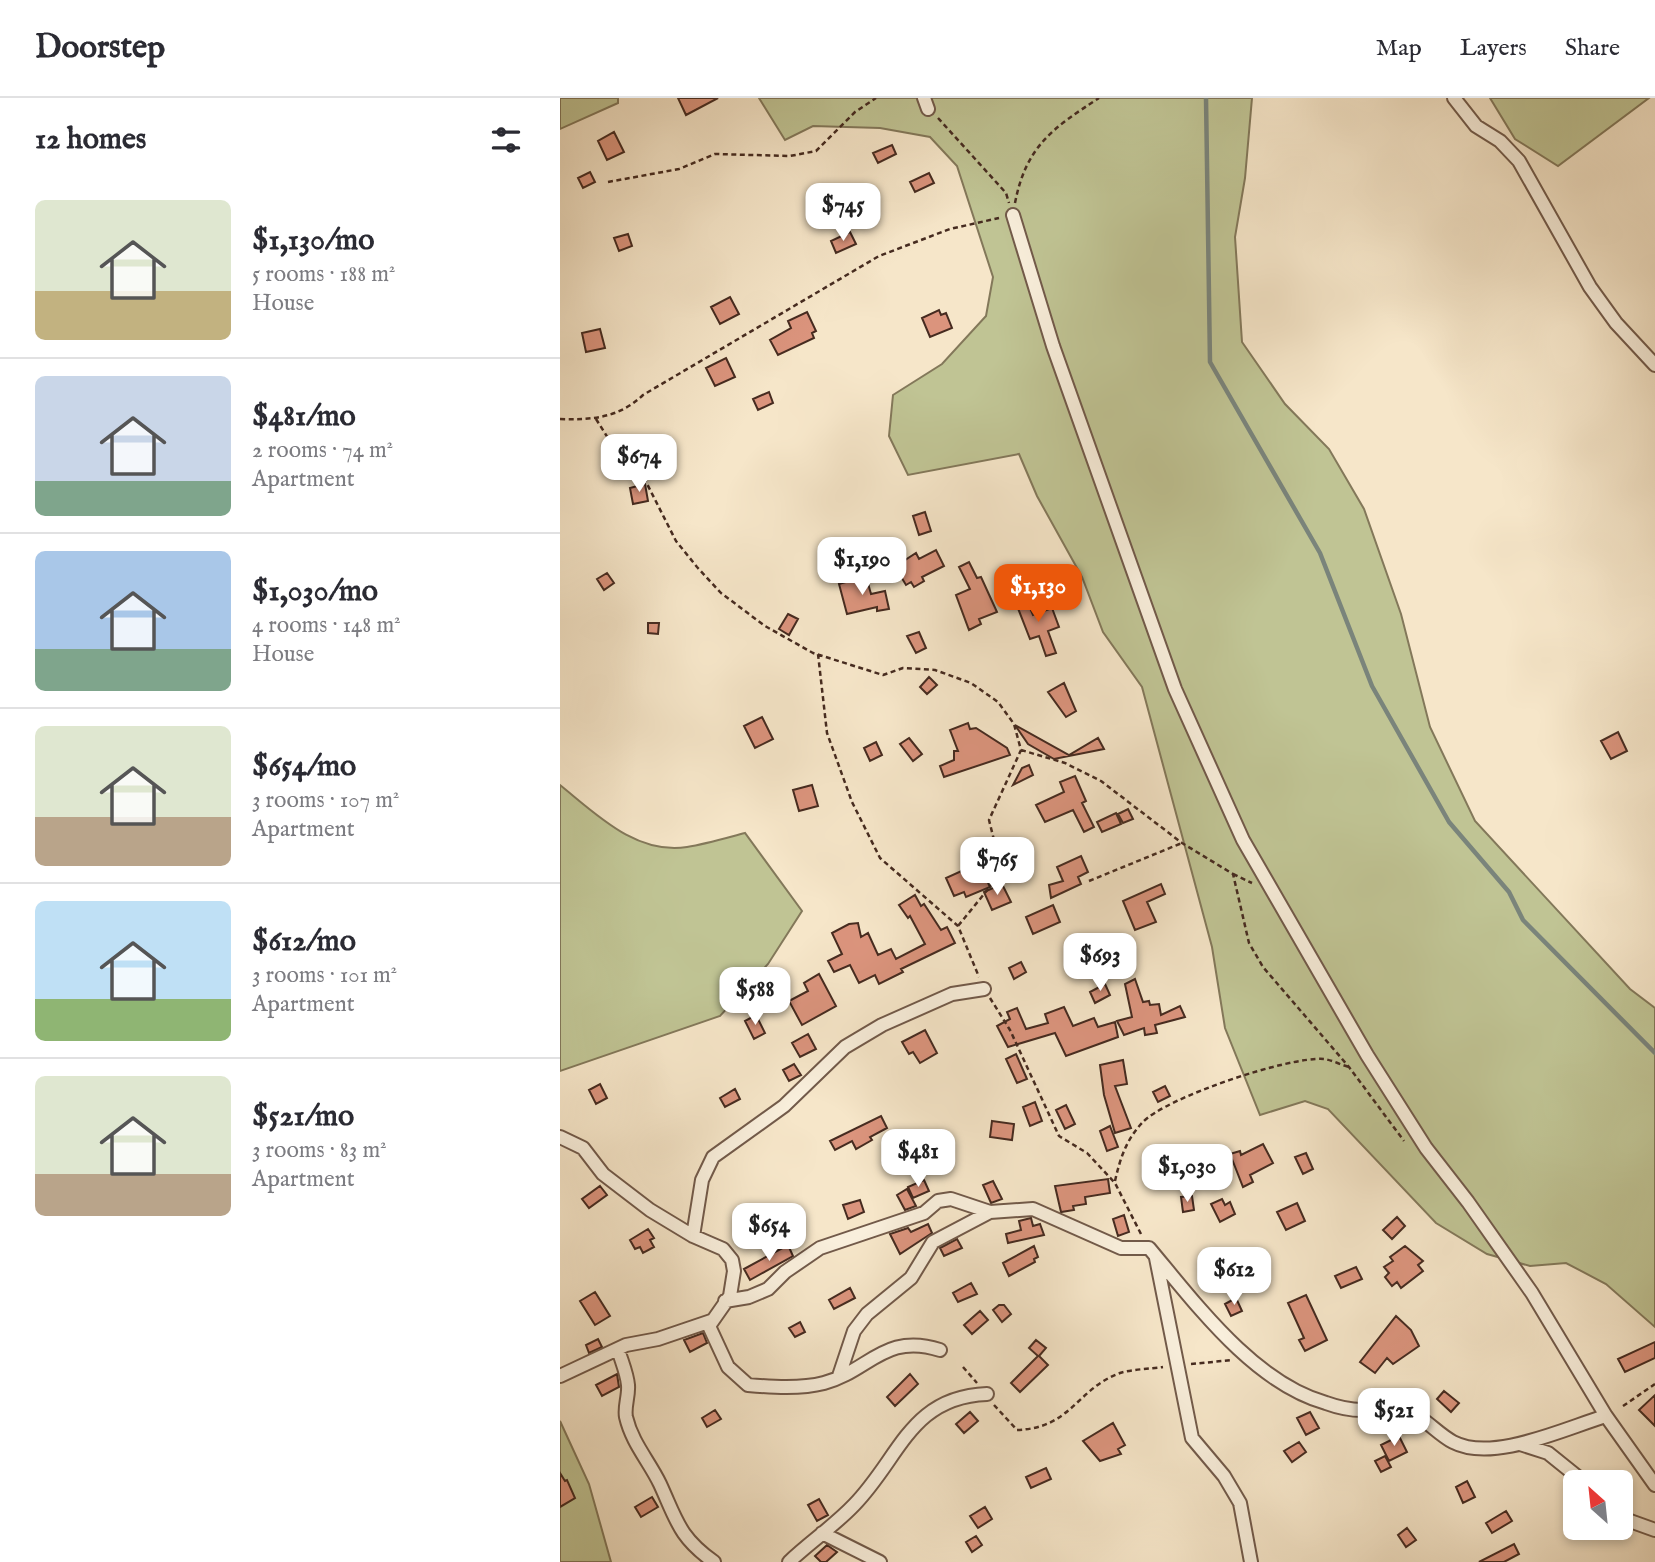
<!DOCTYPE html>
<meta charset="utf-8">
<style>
:root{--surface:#fff;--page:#f2f2f3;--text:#2b2b33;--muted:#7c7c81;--line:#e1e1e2;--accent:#ea580c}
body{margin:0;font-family:"IM FELL English",serif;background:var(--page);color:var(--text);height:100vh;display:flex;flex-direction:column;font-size:26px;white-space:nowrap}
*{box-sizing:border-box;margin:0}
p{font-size:23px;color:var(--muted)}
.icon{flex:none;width:38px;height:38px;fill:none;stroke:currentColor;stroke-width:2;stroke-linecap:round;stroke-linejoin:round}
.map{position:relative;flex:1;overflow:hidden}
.details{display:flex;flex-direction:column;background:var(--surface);width:560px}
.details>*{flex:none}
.needle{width:46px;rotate:333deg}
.controls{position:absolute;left:1003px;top:1372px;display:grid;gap:14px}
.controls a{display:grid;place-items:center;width:70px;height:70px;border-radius:10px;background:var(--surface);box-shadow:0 4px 10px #0003;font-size:35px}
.price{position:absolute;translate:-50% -60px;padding:0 16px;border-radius:14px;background:#fff;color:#222;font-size:23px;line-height:46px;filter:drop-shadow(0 2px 4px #0008)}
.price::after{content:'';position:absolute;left:50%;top:42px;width:21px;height:16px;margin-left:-10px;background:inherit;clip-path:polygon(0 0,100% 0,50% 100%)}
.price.selected{background:var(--accent);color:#fff}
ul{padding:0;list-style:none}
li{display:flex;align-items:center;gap:21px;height:175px;padding:0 35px}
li+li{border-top:2px solid var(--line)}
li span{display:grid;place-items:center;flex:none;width:196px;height:140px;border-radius:10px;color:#555}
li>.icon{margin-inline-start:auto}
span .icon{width:84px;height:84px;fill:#fffc;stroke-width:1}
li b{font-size:30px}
h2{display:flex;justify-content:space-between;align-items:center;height:84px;padding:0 35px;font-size:30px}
header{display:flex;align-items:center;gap:42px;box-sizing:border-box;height:98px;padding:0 35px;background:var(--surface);border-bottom:2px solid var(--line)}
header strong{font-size:33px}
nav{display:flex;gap:38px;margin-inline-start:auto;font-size:24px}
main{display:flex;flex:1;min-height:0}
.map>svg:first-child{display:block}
.green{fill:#c0c494;stroke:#83785a;stroke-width:2}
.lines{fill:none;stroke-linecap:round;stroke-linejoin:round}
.stream{stroke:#7a847b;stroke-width:4.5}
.building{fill:#db947d;stroke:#462b20;stroke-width:2}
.street-casing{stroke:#725a4a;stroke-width:16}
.path{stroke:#462b20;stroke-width:2.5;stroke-dasharray:5 3.5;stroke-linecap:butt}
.street{stroke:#f9efdc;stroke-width:12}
</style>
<header>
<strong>Doorstep</strong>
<nav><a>Map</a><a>Layers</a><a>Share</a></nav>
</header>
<main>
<section class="details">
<h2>12 homes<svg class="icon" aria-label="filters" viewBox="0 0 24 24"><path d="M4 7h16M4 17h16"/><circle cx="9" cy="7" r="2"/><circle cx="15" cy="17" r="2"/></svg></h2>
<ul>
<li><span style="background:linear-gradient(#dfe7d0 65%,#c2b280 0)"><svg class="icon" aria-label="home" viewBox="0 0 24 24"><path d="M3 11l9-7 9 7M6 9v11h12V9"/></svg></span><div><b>$1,130/mo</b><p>5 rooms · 188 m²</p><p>House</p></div></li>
<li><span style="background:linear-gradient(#c9d6e8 75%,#7fa58c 0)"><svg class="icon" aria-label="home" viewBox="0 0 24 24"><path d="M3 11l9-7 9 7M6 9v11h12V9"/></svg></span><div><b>$481/mo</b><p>2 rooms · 74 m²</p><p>Apartment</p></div></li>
<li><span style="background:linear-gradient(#a9c7e8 70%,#7fa58c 0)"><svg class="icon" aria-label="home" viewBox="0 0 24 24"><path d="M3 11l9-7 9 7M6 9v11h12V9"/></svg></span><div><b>$1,030/mo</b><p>4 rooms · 148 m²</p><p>House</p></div></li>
<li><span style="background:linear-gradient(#dfe7d0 65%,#b9a48a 0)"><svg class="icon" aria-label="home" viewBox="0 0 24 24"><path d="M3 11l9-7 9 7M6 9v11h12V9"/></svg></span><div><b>$654/mo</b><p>3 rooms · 107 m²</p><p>Apartment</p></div></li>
<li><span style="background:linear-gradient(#bfe0f5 70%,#8fb573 0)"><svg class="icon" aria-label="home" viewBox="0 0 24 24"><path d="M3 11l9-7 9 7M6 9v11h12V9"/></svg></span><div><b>$612/mo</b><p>3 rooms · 101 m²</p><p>Apartment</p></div></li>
<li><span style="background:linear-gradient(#dfe7d0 70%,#b9a48a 0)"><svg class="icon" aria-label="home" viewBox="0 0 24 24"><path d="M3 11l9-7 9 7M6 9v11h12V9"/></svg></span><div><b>$521/mo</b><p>3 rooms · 83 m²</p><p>Apartment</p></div></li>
</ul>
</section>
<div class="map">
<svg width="1095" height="1464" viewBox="0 0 1095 1464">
<rect width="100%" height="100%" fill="#f6e6c9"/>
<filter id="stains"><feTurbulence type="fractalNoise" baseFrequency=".00286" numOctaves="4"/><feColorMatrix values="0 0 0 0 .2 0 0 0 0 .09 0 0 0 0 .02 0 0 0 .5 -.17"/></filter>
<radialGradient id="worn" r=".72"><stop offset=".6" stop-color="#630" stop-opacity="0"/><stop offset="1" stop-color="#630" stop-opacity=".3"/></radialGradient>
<path class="green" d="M 0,0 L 58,0 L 58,5 L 0,31 Z
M 199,0 L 692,0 L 685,80 L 675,139 L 682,244 L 725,306 L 769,351 L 804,411 L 841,516 L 870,629 L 915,723 L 1070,891 L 1095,910 L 1095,1229 L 1046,1186 L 1006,1165 L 970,1168 L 927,1156 L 876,1125 L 768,1011 L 745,1003 L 700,1017 L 665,930 L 652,849 L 582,589 L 543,534 L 522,479 L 477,398 L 459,356 L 348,377 L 329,338 L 333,297 L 382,266 L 426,218 L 433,179 L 397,68 L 370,39 L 320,30 L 253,28 L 225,42 Z
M 930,0 L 1089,0 L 998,68 L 955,41 Z
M 0,687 C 36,716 76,757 127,749 C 146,746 166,740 185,735 L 242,813 L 208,866 L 160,918 L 0,973 Z
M 0,1323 L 29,1386 L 51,1464 L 0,1464 Z"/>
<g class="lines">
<path class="stream" d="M 646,0 L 650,264 L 760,455 L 812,588 L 889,724 L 949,794 L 963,822 L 1095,955"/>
</g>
<path class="building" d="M 118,0 L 158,0 L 126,17 Z
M 54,34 L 64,54 L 47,62 L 38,43 Z
M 332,47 L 336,56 L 318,65 L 313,55 Z
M 30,74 L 35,84 L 23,90 L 18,80 Z
M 369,75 L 374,85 L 355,94 L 350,84 Z
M 290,134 L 296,146 L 276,155 L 271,143 Z
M 68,136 L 72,148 L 59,153 L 54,140 Z
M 170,199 L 179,216 L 160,226 L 151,209 Z
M 379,212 L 381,217 L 386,215 L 392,230 L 370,239 L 362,220 Z
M 247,214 L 256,233 L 252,235 L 254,240 L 218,257 L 210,242 L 231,230 L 228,223 Z
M 40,231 L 45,250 L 26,254 L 22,235 Z
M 166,260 L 175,279 L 155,288 L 146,270 Z
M 209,294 L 213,305 L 198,312 L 193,301 Z
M 95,347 L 100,362 L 90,366 L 85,351 Z
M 85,386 L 88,403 L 73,406 L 70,390 Z
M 365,414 L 371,433 L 359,437 L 353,418 Z
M 335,445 L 342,464 L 356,455 L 359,461 L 376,452 L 384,468 L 362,479 L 364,483 L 354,489 L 351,484 L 346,487 L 323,449 Z
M 409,464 L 417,480 L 421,479 L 437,514 L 419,521 L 421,526 L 409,532 L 396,497 L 410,491 L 399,469 Z
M 47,475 L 54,485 L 44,492 L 37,481 Z
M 306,478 L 311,496 L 325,493 L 329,511 L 317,513 L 317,509 L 287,516 L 279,486 Z
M 464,496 L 473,517 L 492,510 L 499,529 L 488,533 L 496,555 L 486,558 L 479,538 L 470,541 L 454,500 Z
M 228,516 L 238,521 L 229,537 L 219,531 Z
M 88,525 L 99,525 L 98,536 L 88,535 Z
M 359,534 L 366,550 L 356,555 L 347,538 Z
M 369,579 L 377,587 L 367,596 L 360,589 Z
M 504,585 L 516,613 L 506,619 L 488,594 Z
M 202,619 L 213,641 L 195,650 L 184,628 Z
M 408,625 L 410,631 L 416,630 L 447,650 L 450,657 L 384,679 L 380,668 L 394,662 L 394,653 L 398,653 L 390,632 Z
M 455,627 L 509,657 L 538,640 L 544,651 L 494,661 L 468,646 Z
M 1058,634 L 1067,653 L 1051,661 L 1041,643 Z
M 349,640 L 362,656 L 353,663 L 340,646 Z
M 316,644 L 322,657 L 310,663 L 304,650 Z
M 469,667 L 473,677 L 453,687 L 462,670 Z
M 515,678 L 526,703 L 522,705 L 534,729 L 524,734 L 513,712 L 485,724 L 476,707 L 504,694 L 500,684 Z
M 252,687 L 258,708 L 239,713 L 233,692 Z
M 568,711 L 573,721 L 563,725 L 558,716 Z
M 556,715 L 561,726 L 542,734 L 537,724 Z
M 521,758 L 528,774 L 518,779 L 521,786 L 491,800 L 489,787 L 503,783 L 497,769 Z
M 419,765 L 430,789 L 406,799 L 404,794 L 394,798 L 386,780 Z
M 442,786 L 451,804 L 432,812 L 424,794 Z
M 601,786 L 605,796 L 587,804 L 596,824 L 575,832 L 563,803 Z
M 355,797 L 361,808 L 364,806 L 381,832 L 387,829 L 395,845 L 341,871 L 343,874 L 319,886 L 315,877 L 299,885 L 290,867 L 274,874 L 268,863 L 282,856 L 272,835 L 289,826 L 298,825 L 301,839 L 308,835 L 318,857 L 331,851 L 336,861 L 365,846 L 350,818 L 348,820 L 339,807 Z
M 493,807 L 500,824 L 473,836 L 466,819 Z
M 461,864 L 466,874 L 454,881 L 449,870 Z
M 259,876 L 276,908 L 242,927 L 229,903 L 248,893 L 244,885 Z
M 575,881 L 583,904 L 589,903 L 590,907 L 599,906 L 601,917 L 620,908 L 625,919 L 595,927 L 597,935 L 585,937 L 584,930 L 564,937 L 557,923 L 572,919 L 565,886 Z
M 545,886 L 550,897 L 535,905 L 530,894 Z
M 504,909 L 513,928 L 534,920 L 538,929 L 555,924 L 558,939 L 506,958 L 495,935 L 448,949 L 437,928 L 450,921 L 447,914 L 457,910 L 466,931 L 488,925 L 485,916 Z
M 196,917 L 205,935 L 194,941 L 185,923 Z
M 365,932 L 377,955 L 360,965 L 353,954 L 349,956 L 342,944 Z
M 248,936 L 256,951 L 240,959 L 232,945 Z
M 456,956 L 467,981 L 457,985 L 446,961 Z
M 563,962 L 567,986 L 555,988 L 571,1030 L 555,1035 L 544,997 L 540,967 Z
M 234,966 L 241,977 L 229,983 L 223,972 Z
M 40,986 L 47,1000 L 36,1006 L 29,992 Z
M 605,988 L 610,998 L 598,1004 L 593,994 Z
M 175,991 L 180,1001 L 165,1009 L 160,1000 Z
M 475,1004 L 482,1023 L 470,1028 L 463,1009 Z
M 506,1007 L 515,1026 L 505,1031 L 496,1012 Z
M 321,1018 L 327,1030 L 310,1039 L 312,1042 L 296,1051 L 292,1043 L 275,1052 L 270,1043 Z
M 432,1023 L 454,1026 L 452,1042 L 430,1039 Z
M 550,1028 L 558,1049 L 547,1053 L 540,1033 Z
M 366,1034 L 374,1052 L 361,1057 L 353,1040 Z
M 703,1046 L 713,1065 L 690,1077 L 693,1084 L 683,1089 L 670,1056 L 680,1053 L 681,1057 Z
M 746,1055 L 753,1071 L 743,1076 L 735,1059 Z
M 548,1081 L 550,1095 L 525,1099 L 526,1106 L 513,1108 L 514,1112 L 501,1114 L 495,1088 Z
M 364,1082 L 369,1093 L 353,1100 L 348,1089 Z
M 433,1083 L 442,1101 L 431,1105 L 423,1087 Z
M 40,1088 L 47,1097 L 29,1110 L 22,1101 Z
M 347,1091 L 356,1108 L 345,1112 L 337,1097 Z
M 632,1098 L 634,1112 L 623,1114 L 621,1099 Z
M 662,1101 L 665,1107 L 670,1104 L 675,1116 L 660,1124 L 651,1106 Z
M 300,1102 L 304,1114 L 288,1121 L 283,1107 Z
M 737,1105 L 745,1123 L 726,1132 L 717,1114 Z
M 564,1117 L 569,1134 L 558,1138 L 553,1121 Z
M 837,1119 L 845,1128 L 832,1141 L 823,1132 Z
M 471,1120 L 473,1128 L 480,1126 L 484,1137 L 448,1145 L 446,1136 L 461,1132 L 459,1123 Z
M 368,1126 L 372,1135 L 340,1156 L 330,1136 L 348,1130 L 351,1134 Z
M 88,1131 L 94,1140 L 90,1142 L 94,1149 L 83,1155 L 80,1149 L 75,1151 L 70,1142 Z
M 397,1141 L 402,1150 L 384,1158 L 380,1150 Z
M 228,1147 L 233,1158 L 190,1182 L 184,1171 Z
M 474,1148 L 478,1159 L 474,1161 L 475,1164 L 449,1178 L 443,1165 Z
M 845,1148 L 863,1163 L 858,1167 L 863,1173 L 841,1190 L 837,1184 L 832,1188 L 825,1179 L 829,1175 L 824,1169 L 833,1163 L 830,1159 Z
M 796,1169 L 802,1181 L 781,1190 L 775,1178 Z
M 411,1185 L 417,1196 L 398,1204 L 393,1195 Z
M 290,1190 L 295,1200 L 274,1211 L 269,1202 Z
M 35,1194 L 50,1218 L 35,1227 L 20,1203 Z
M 746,1197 L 767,1242 L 745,1253 L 739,1242 L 744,1240 L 728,1205 Z
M 676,1200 L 682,1213 L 671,1218 L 665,1206 Z
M 439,1207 L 444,1207 L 451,1216 L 442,1224 L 433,1212 Z
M 420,1213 L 428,1222 L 412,1236 L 404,1227 Z
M 836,1218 L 851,1232 L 859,1248 L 833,1266 L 827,1260 L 815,1275 L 800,1264 Z
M 240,1224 L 245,1234 L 235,1239 L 229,1230 Z
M 143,1235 L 147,1245 L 130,1254 L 124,1242 Z
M 38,1241 L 42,1249 L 29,1255 L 26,1247 Z
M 476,1242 L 486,1250 L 479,1258 L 488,1267 L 460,1294 L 451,1285 L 478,1258 L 469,1250 Z
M 1095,1244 L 1095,1260 L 1065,1274 L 1058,1261 Z
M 57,1276 L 59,1289 L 42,1298 L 36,1287 Z
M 350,1276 L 358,1286 L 335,1308 L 327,1299 Z
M 884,1293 L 899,1305 L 891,1314 L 877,1301 Z
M 1095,1297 L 1095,1328 L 1079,1312 Z
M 155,1312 L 161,1321 L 147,1329 L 142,1320 Z
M 410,1314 L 418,1323 L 404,1335 L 396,1326 Z
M 750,1314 L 759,1330 L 746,1337 L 737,1320 Z
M 553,1325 L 565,1347 L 558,1351 L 561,1356 L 540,1363 L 523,1343 Z
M 839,1338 L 847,1354 L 829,1363 L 821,1347 Z
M 739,1344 L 746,1354 L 732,1364 L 724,1353 Z
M 825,1358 L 831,1369 L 821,1374 L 815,1363 Z
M 486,1370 L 491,1381 L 471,1390 L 466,1379 Z
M 0,1375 L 5,1383 L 7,1382 L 15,1400 L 0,1409 Z
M 907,1383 L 915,1399 L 903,1405 L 896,1389 Z
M 92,1399 L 98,1409 L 81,1419 L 75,1409 Z
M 259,1401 L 268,1417 L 257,1423 L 248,1407 Z
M 425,1409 L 432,1421 L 418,1430 L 410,1418 Z
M 946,1413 L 952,1423 L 932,1435 L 926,1425 Z
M 847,1430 L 856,1442 L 846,1449 L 838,1437 Z
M 416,1438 L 422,1447 L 412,1454 L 406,1444 Z
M 954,1446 L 959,1456 L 944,1464 L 919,1464 Z
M 267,1447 L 277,1454 L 266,1464 L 261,1464 L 255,1458 Z"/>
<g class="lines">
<g class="street-casing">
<path id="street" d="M 364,0 L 368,11
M 894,0 L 916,28 L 940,43 L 959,63 L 1030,189 L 1056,225 L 1095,267
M 453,117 L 493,248 L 615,591 L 683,742 L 807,957 L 866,1050 L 908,1104 L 972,1195 L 1046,1318 L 1095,1387
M 0,1039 L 23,1050 L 43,1076 L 90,1112 L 133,1138 L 163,1151 L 172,1162 L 174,1173 L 170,1198 L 149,1228 L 168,1269 L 188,1287 C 212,1289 241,1291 264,1285 C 309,1273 325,1234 380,1252
M 133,1138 L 142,1082 L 153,1059 L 224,1008 L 285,949 L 322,927 L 392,896 L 424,891
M 596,1160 L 632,1340 L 664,1378 L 680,1405 L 691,1464
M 165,1203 L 189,1199 L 208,1191 L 225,1174 L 260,1150 L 364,1115 L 378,1103 L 391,1101 L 430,1114
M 58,1251 C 61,1262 67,1275 68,1287 C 69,1298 64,1309 66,1319 C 72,1345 89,1363 100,1386 C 117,1423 119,1439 154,1464
M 0,1278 L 66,1247 L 98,1241 L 151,1223
M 279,1278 L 294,1233 L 307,1216 L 351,1180 L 373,1144 L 430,1114 L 473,1111 L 561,1150 L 589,1150 C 636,1206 694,1285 766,1305 C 777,1309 790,1312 802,1312 C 816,1312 831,1308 844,1312 C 863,1317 876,1335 893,1344 C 933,1365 1005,1330 1046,1318
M 960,1346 L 988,1355 L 1024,1384
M 1060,1416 L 1070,1423 L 1095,1432
M 262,1435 L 320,1464
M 229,1464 C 250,1444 274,1428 294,1407 C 340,1360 350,1299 427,1296"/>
</g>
<path class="path" d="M 378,20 L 446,95 L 449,105
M 48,84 L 119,71 L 155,56 L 230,58 L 256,53 L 295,14 L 316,0
M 455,105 C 466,48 493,30 539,0
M 0,321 C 32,322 59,320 83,297 L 319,158 L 390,131 L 439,120
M 36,321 L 53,348 L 80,372 L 116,443 L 137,469 L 161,495 L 205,528 L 253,555 L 323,577 L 343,570 L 375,572 L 411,585 L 438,604 L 454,626 L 461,652 L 429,722 L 442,774 L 398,828
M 258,556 L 267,635 L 292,704 L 320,760 L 398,828 L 419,879
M 461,652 L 505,665 L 541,683 L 622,745 L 673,776 L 689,845 L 703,869 L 789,969 L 844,1043
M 673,776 L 692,785
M 529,783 L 622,745
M 430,900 L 450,932 L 499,1038 L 527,1055 L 555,1085 L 582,1138
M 555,1083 C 560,1061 566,1042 582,1025 C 604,1000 729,958 764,961 C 772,962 781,967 789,969
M 631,1266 L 673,1262
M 403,1269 L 417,1285
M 434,1307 L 457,1332 C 512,1330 516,1291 560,1275 C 573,1271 590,1271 603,1269
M 1063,1308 L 1095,1286"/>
<use href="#street" class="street"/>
</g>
<rect width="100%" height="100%" filter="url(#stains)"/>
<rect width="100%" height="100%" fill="url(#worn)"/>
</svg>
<div class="controls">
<a><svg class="needle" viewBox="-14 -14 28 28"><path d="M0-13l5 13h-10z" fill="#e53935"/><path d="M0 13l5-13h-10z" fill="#7c7c81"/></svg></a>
</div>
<b class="price" style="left:283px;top:145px">$745</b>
<b class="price" style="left:79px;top:396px">$674</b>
<b class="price" style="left:302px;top:499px">$1,190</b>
<b class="price selected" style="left:478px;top:526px">$1,130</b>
<b class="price" style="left:437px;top:799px">$765</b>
<b class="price" style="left:540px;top:895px">$693</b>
<b class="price" style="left:195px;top:929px">$588</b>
<b class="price" style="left:358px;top:1091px">$481</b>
<b class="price" style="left:627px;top:1106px">$1,030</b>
<b class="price" style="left:209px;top:1165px">$654</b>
<b class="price" style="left:674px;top:1209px">$612</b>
<b class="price" style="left:834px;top:1350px">$521</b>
</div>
</main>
